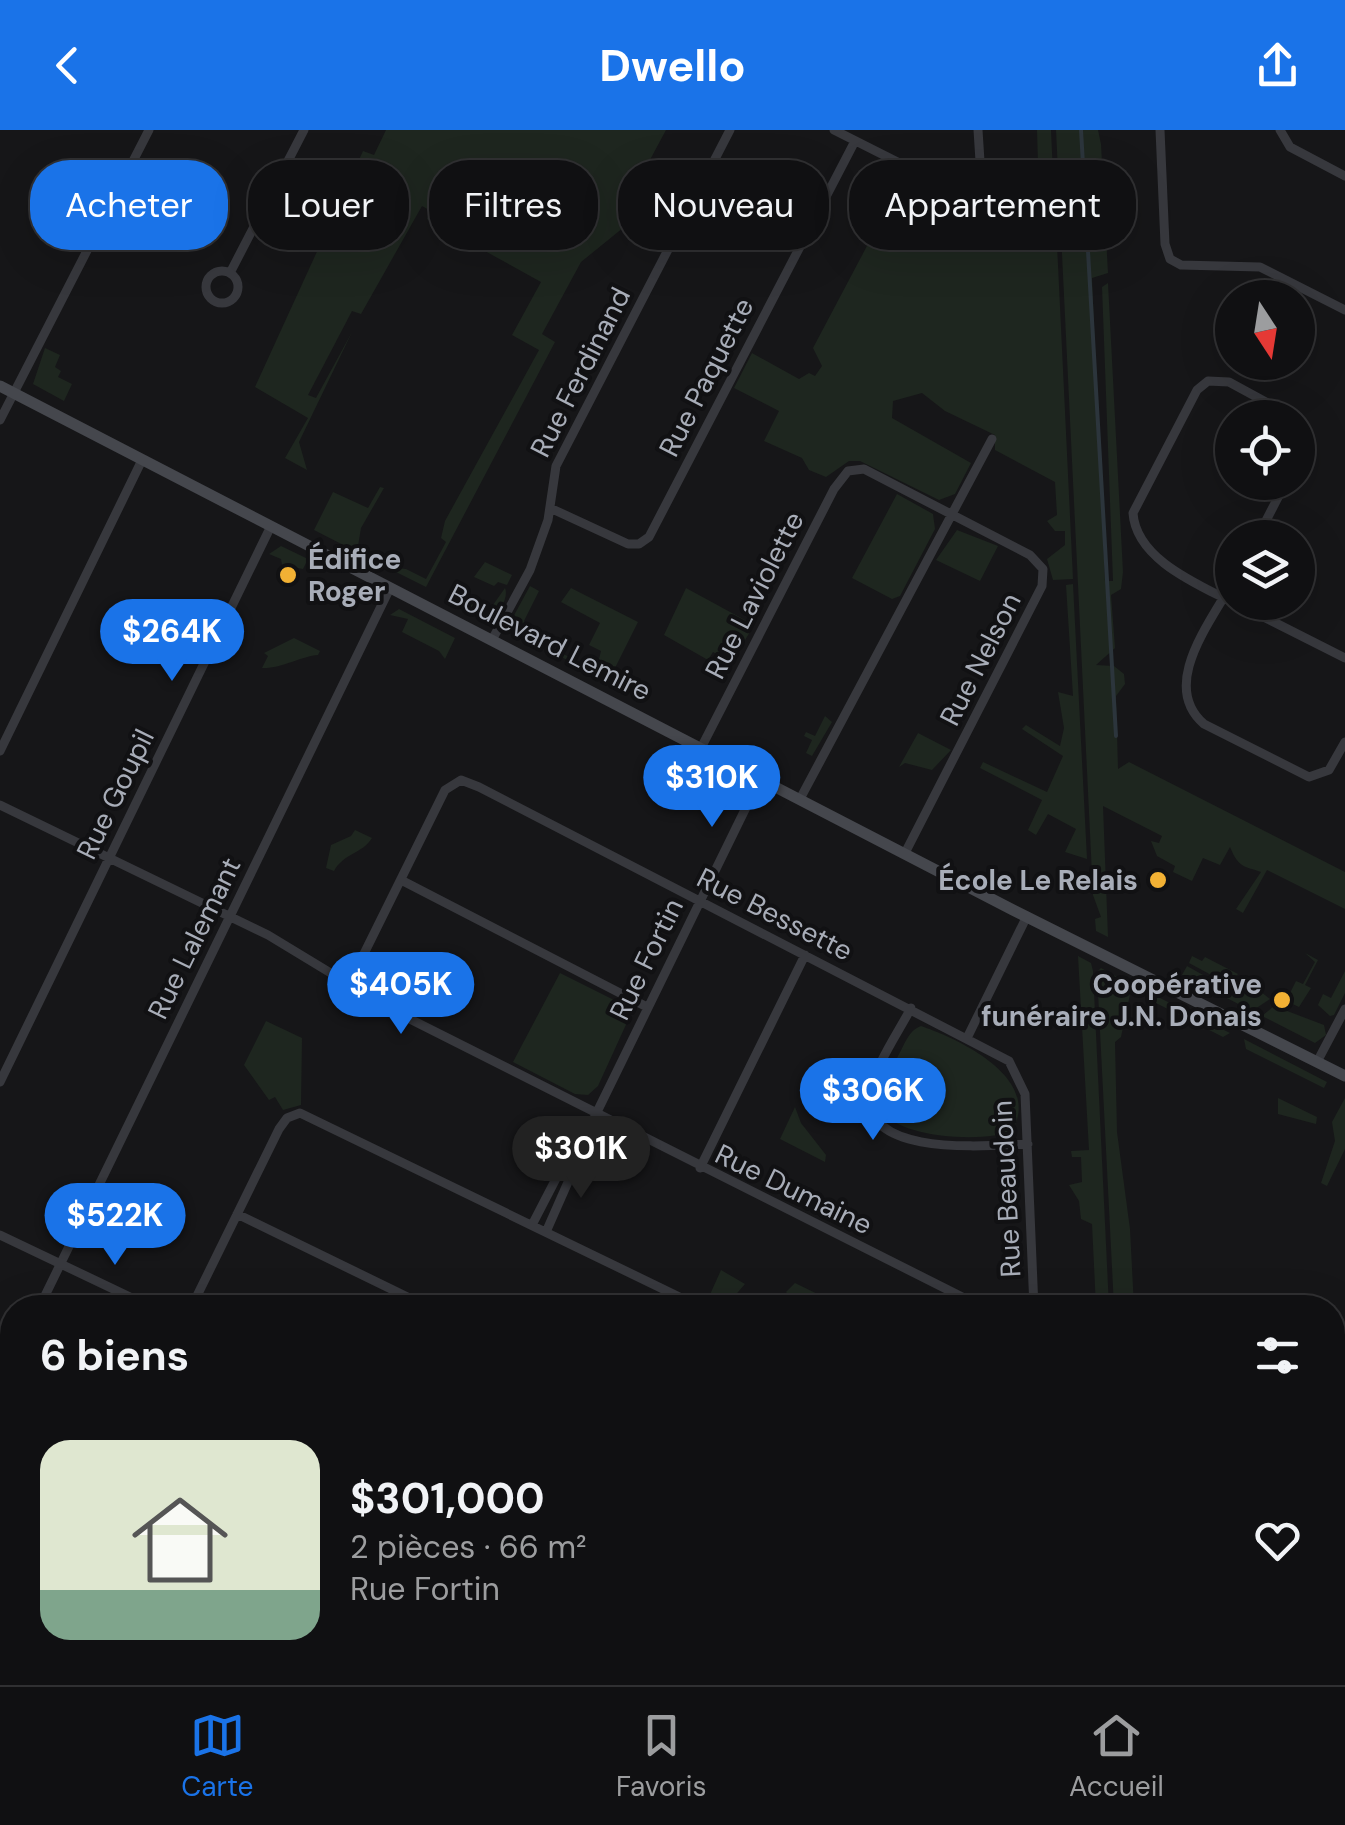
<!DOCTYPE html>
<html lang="fr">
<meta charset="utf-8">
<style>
:root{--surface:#101012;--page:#1e1e20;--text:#f1f3f6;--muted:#9c9d9f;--line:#303032;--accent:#1a73e8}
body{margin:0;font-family:"DM Sans",sans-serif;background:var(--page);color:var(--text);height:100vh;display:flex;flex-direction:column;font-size:38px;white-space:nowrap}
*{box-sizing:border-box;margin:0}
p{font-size:32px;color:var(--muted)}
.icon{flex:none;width:55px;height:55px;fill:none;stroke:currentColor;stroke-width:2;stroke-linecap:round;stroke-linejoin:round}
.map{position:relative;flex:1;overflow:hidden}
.sheet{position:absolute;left:0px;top:1165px;width:1345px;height:390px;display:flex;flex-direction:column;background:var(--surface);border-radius:40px 40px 0 0;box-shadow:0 10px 40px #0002,0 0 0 2px var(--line)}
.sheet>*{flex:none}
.banner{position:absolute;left:30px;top:30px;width:1285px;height:90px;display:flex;gap:20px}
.needle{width:65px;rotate:168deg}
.fabs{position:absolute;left:1215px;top:150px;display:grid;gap:20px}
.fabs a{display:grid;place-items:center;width:100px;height:100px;border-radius:50%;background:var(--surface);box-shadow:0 10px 40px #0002,0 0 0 2px var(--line);font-size:50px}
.price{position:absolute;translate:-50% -85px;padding:0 22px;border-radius:35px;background:var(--accent);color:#fff;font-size:32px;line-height:65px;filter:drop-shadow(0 2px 5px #0008)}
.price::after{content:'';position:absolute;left:50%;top:60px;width:30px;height:22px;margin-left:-15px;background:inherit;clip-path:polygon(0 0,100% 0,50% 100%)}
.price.on{background:#222;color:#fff}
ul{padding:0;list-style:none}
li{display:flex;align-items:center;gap:30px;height:250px;padding:0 40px}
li+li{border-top:2px solid var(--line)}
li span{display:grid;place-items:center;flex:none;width:280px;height:200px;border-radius:30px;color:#555}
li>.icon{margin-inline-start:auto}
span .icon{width:120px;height:120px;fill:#fffc;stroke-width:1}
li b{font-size:42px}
h2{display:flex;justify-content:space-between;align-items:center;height:120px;padding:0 40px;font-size:42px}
.tag{padding:0 35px;border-radius:40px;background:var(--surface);box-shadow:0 10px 40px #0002,0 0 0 2px var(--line);font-size:35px;line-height:90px}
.tag.on{background:var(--accent);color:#fff}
header{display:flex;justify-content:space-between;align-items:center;height:130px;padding:0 40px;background:var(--accent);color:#fff;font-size:45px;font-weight:700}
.tab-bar{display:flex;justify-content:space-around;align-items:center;height:140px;border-top:2px solid var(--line);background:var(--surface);font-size:28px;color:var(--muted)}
.tab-bar a{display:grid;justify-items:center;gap:5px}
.tab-bar .on{color:var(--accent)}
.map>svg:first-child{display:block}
.green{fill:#1e261f}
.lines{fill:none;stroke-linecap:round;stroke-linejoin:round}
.stream{stroke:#2c353c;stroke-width:4}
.minor{stroke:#37383d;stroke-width:9}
.secondary{stroke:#45474d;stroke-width:11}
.poi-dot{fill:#f2b134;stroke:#111113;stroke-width:4}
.labels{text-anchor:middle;stroke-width:8;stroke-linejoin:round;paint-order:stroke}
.street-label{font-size:28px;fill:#a8adb8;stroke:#111113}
.poi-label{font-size:28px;font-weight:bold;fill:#a8adb8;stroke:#111113;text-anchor:end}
</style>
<header><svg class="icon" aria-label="back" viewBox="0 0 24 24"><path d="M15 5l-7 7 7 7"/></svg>Dwello<svg class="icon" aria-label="share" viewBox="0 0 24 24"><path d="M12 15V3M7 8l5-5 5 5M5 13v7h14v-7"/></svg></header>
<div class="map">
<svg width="1345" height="1555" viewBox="0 0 1345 1555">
<rect width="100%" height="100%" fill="#161618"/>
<path class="green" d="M 386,0 L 666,0 L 622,82 L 634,89 L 581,132 L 542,204 L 555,212 L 426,457 L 386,437 L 406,439 L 426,449 L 446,412 L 441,408 L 445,391 L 539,220 L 512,205 L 541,152 L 427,89 L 431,81 L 422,76 L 361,184 L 352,181 L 308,265 L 316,268 L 352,202 L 299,312 L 307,340 L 285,328 L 308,288 L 255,257 L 363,21 L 374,25 Z
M 1037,0 L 1051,0 L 1054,66 L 1039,68 Z
M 1056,0 L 1098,0 L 1101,14 L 1108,143 L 1092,148 L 1105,451 L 1113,451 L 1102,157 L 1108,153 L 1123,442 L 1121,459 L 1111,465 L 1115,518 L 1096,535 L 1114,536 L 1124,544 L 1125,554 L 1116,566 L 1118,639 L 1129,632 L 1345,742 L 1345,779 L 1267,740 L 1243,783 L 1236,779 L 1261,742 C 1245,736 1239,739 1230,717 L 1220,735 L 1203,728 L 1192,751 L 1173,742 L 1175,736 L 1157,726 L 1151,711 L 1159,713 L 1162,706 L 1103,676 L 1108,807 L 1096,801 L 1095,789 L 1101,787 L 1093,765 Z
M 1055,72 L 1073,449 L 1053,450 L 1047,429 L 1065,415 L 1065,401 L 1055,401 L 1047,391 L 1057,385 L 1055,352 L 995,320 L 995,305 L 945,281 L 922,263 L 893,271 L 892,288 L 971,333 L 955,364 L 939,370 L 860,331 L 849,331 L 826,347 L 809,340 L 802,328 L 764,311 L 779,281 L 734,258 L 752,223 L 799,249 L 809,243 L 815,246 L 822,236 L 813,218 L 877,97 L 886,99 L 906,88 L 919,95 L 921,107 C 948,124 1021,100 1037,74 Z
M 45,218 L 60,225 L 55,237 L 61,241 L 58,247 L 72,254 L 64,271 L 33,254 Z
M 380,357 L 384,358 L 361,398 L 357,422 L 314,400 L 333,362 L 368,378 Z
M 897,364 L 933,384 L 935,399 L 900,466 L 892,469 L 852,448 Z
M 957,400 L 998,416 L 980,451 L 936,430 Z
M 281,416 L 308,429 L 303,439 L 282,435 L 281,429 L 269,424 Z
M 485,432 L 512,445 L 507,455 L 498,452 L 494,456 L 474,447 Z
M 1073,454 L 1087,729 L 1065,722 L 1076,699 L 1048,684 L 1036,705 L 1028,700 L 1042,670 L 980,638 L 983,632 L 1047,662 L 1063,626 L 1022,599 L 1026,595 L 1060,616 L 1064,598 L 1058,562 L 1073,566 L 1066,455 Z
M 530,456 L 539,461 L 524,491 L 541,514 L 574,529 L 573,533 L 511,501 L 512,489 Z
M 505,458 C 509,466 500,485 489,490 L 466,478 L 471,470 L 488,482 Z
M 571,458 L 638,492 L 608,552 L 587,540 L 590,537 L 600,542 L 605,533 L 599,529 L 601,521 L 589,515 L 600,493 L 561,472 Z
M 686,458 L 754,495 L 732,532 L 713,522 L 708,530 L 664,505 Z
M 399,479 L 455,508 L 445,529 L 439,521 L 402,502 L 408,489 L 390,485 Z
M 294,508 L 320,521 L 318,525 C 302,526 280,539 262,538 L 268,526 L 264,523 Z
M 825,586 L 832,592 L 812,626 L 806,623 L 812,610 L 804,606 L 806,602 L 815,606 Z
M 918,603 L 951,620 L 932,640 L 905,633 L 899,637 Z
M 355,700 L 372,708 C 362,724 344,723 334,741 L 326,738 L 331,715 L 351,706 Z
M 1305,823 L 1318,830 L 1305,855 L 1311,858 L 1299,877 L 1286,871 L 1296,851 L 1303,854 L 1315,832 Z
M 1078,826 L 1091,833 L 1093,841 L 1109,1177 L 1096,1177 L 1092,1094 L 1081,1089 L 1079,1071 L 1069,1055 L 1082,1052 L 1081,1027 L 1072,1027 L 1071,1021 L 1089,1020 Z
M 1192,826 L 1202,831 L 1205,827 L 1238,844 L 1232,850 L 1253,861 L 1256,858 L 1270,869 L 1252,881 L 1182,845 L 1187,836 L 1212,850 L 1215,847 L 1189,833 Z
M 1101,838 L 1132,855 L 1121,907 L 1115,912 L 1117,1002 L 1130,1099 L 1134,1177 L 1114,1177 L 1097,842 Z
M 1345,841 L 1345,863 L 1334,885 L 1330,886 L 1318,875 L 1323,864 L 1331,868 Z
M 560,843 L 620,873 L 629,888 L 598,956 L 588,965 L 575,964 L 513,932 Z
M 1152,864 L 1230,903 L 1223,907 L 1152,871 L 1146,876 Z
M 1274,876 L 1324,895 L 1326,905 L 1315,913 L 1262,886 Z
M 266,891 L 302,908 L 301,975 L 283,980 L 275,967 L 269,970 L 244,935 Z
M 921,896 C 959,909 1043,948 1012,1001 C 986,1013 892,1009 881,977 C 875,961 892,939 898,926 C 905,914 908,901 921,896 Z
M 1244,909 L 1327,952 L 1324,958 L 1246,919 Z
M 1278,968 L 1317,987 L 1316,994 L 1278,984 Z
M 1345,968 L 1345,1019 L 1327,1056 L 1321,1053 L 1335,1011 L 1332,992 Z
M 795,977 L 801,993 L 826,1025 L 825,1032 L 780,1009 Z
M 721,1140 L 745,1154 L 725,1177 L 708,1169 Z
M 795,1153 L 844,1177 L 800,1177 L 786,1162 Z
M 1332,1475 L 1345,1481 L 1345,1497 L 1334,1520 Z
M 946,1543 L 946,1542 L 1002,1543 L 993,1555 L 936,1555 Z
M 1012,1543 L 1126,1543 L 1127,1555 L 1037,1555 Z
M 1132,1543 L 1198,1543 L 1198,1555 L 1133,1555 Z"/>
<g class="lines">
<path class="stream" d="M 1081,0 L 1116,606
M 969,1555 L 977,1542"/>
<path class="minor" d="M 834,0 L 947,57 L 981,62
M 978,0 L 983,78
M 1160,0 L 1165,114 L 1170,129 L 1181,135 L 1260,137 L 1345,180
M 1280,0 L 1290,17 L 1345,46
M206 157a16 16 0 1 1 32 0a16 16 0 1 1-32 0Z
M 230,143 L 304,0
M 1298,289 L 1307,306 L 1298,331
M 0,290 L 149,0
M 550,378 L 628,414 L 639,414 L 649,407 L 855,11
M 1257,408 L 1286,352
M 1232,453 C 1211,492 1159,555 1204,594 L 1309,647 L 1329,640 L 1345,612
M 1232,472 C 1197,454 1136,429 1133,383 L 1197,260 L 1208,251 L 1229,252 L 1295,288
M 1234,472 L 1345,528
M 492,510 L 530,440 L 548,390 L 556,336 L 730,0
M 701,618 L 834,359 L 848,341 L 864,339 L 1030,425 L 1043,439 L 1042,456 L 905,723
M 0,621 L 142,330
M 800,669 L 992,309
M 0,675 L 268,805 L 390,879 L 984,1178
M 401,750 L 647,877
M 349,854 L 445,660 L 461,650 L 479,657 L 1009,931 L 1025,964 L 1034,1178
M 911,878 C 898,903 875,935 871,962 C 859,1029 992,1015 1028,1014
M 968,906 L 1027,786
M 1317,932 L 1345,879
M 0,952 L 271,396
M 700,1038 L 805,825
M 237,1084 L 430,1178
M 532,1095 L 561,1039 L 574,1029
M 546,1102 L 572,1043 L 574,1029 L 760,649
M 0,1105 L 153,1178
M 39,1178 L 390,458
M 191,1178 L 279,999 L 287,988 L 300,983 L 702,1178
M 0,1258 L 12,1232
M 1332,1466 L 1345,1472
M 711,1542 L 718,1555
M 1206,1546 L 1234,1555
M 402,1555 L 408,1542
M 552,1555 L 560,1542
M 853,1555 L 863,1542"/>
<path class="secondary" d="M 0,256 L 1013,780 L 1345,946"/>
</g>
<g class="poi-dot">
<circle cx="288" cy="445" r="10"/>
<circle cx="1158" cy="750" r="10"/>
<circle cx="1282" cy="870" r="10"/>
</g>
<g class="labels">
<g class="street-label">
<text transform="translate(580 242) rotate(-63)" y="10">Rue Ferdinand</text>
<text transform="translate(706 247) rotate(-63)" y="10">Rue Paquette</text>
<text transform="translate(754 465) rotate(-63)" y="10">Rue Laviolette</text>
<text transform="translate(550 512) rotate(27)" y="10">Boulevard Lemire</text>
<text transform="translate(980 529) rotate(-63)" y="10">Rue Nelson</text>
<text transform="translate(115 664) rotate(-64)" y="10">Rue Goupil</text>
<text transform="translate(775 784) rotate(27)" y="10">Rue Bessette</text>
<text transform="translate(194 808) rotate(-64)" y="10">Rue Lalemant</text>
<text transform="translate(646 829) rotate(-64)" y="10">Rue Fortin</text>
<text transform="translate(794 1059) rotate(26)" y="10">Rue Dumaine</text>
<text transform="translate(1006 1059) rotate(-93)" y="10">Rue Beaudoin</text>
</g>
<g class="poi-label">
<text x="308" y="439" text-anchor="start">Édifice<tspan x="308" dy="32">Roger</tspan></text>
<text x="1138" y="760">École Le Relais</text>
<text x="1262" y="864">Coopérative<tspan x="1262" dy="32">funéraire J.N. Donais</tspan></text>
</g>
</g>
</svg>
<div class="fabs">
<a><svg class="needle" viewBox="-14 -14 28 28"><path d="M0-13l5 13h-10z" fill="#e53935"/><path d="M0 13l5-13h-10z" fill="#9c9d9f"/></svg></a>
<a><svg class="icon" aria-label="locate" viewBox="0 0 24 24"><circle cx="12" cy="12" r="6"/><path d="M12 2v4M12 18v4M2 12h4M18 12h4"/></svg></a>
<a><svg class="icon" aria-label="layers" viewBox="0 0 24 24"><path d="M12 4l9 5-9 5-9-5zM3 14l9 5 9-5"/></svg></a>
</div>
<b class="price" style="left:172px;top:554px">$264K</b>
<b class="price" style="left:712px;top:700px">$310K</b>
<b class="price" style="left:401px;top:907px">$405K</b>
<b class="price" style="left:873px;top:1013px">$306K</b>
<b class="price on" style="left:581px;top:1071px">$301K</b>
<b class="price" style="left:115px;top:1138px">$522K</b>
<div class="banner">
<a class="tag on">Acheter</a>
<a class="tag">Louer</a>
<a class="tag">Filtres</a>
<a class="tag">Nouveau</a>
<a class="tag">Appartement</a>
</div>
<section class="sheet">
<h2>6 biens<svg class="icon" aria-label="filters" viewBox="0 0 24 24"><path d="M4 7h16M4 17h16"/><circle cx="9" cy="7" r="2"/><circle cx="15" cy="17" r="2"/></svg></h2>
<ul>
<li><span style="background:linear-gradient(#dfe7d0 75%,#7fa58c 0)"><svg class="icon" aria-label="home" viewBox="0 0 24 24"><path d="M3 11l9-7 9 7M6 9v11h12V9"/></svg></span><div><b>$301,000</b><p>2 pièces · 66 m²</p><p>Rue Fortin</p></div><svg class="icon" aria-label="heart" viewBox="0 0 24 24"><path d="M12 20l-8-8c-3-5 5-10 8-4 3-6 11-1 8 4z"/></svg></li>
</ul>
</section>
</div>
<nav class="tab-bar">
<a class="on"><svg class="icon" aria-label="map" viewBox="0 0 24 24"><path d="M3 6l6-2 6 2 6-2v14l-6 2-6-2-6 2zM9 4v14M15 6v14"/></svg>Carte</a>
<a><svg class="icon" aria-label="saved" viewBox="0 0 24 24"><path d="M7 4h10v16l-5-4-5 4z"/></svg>Favoris</a>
<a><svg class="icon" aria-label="home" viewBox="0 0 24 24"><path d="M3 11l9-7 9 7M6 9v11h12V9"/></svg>Accueil</a>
</nav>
